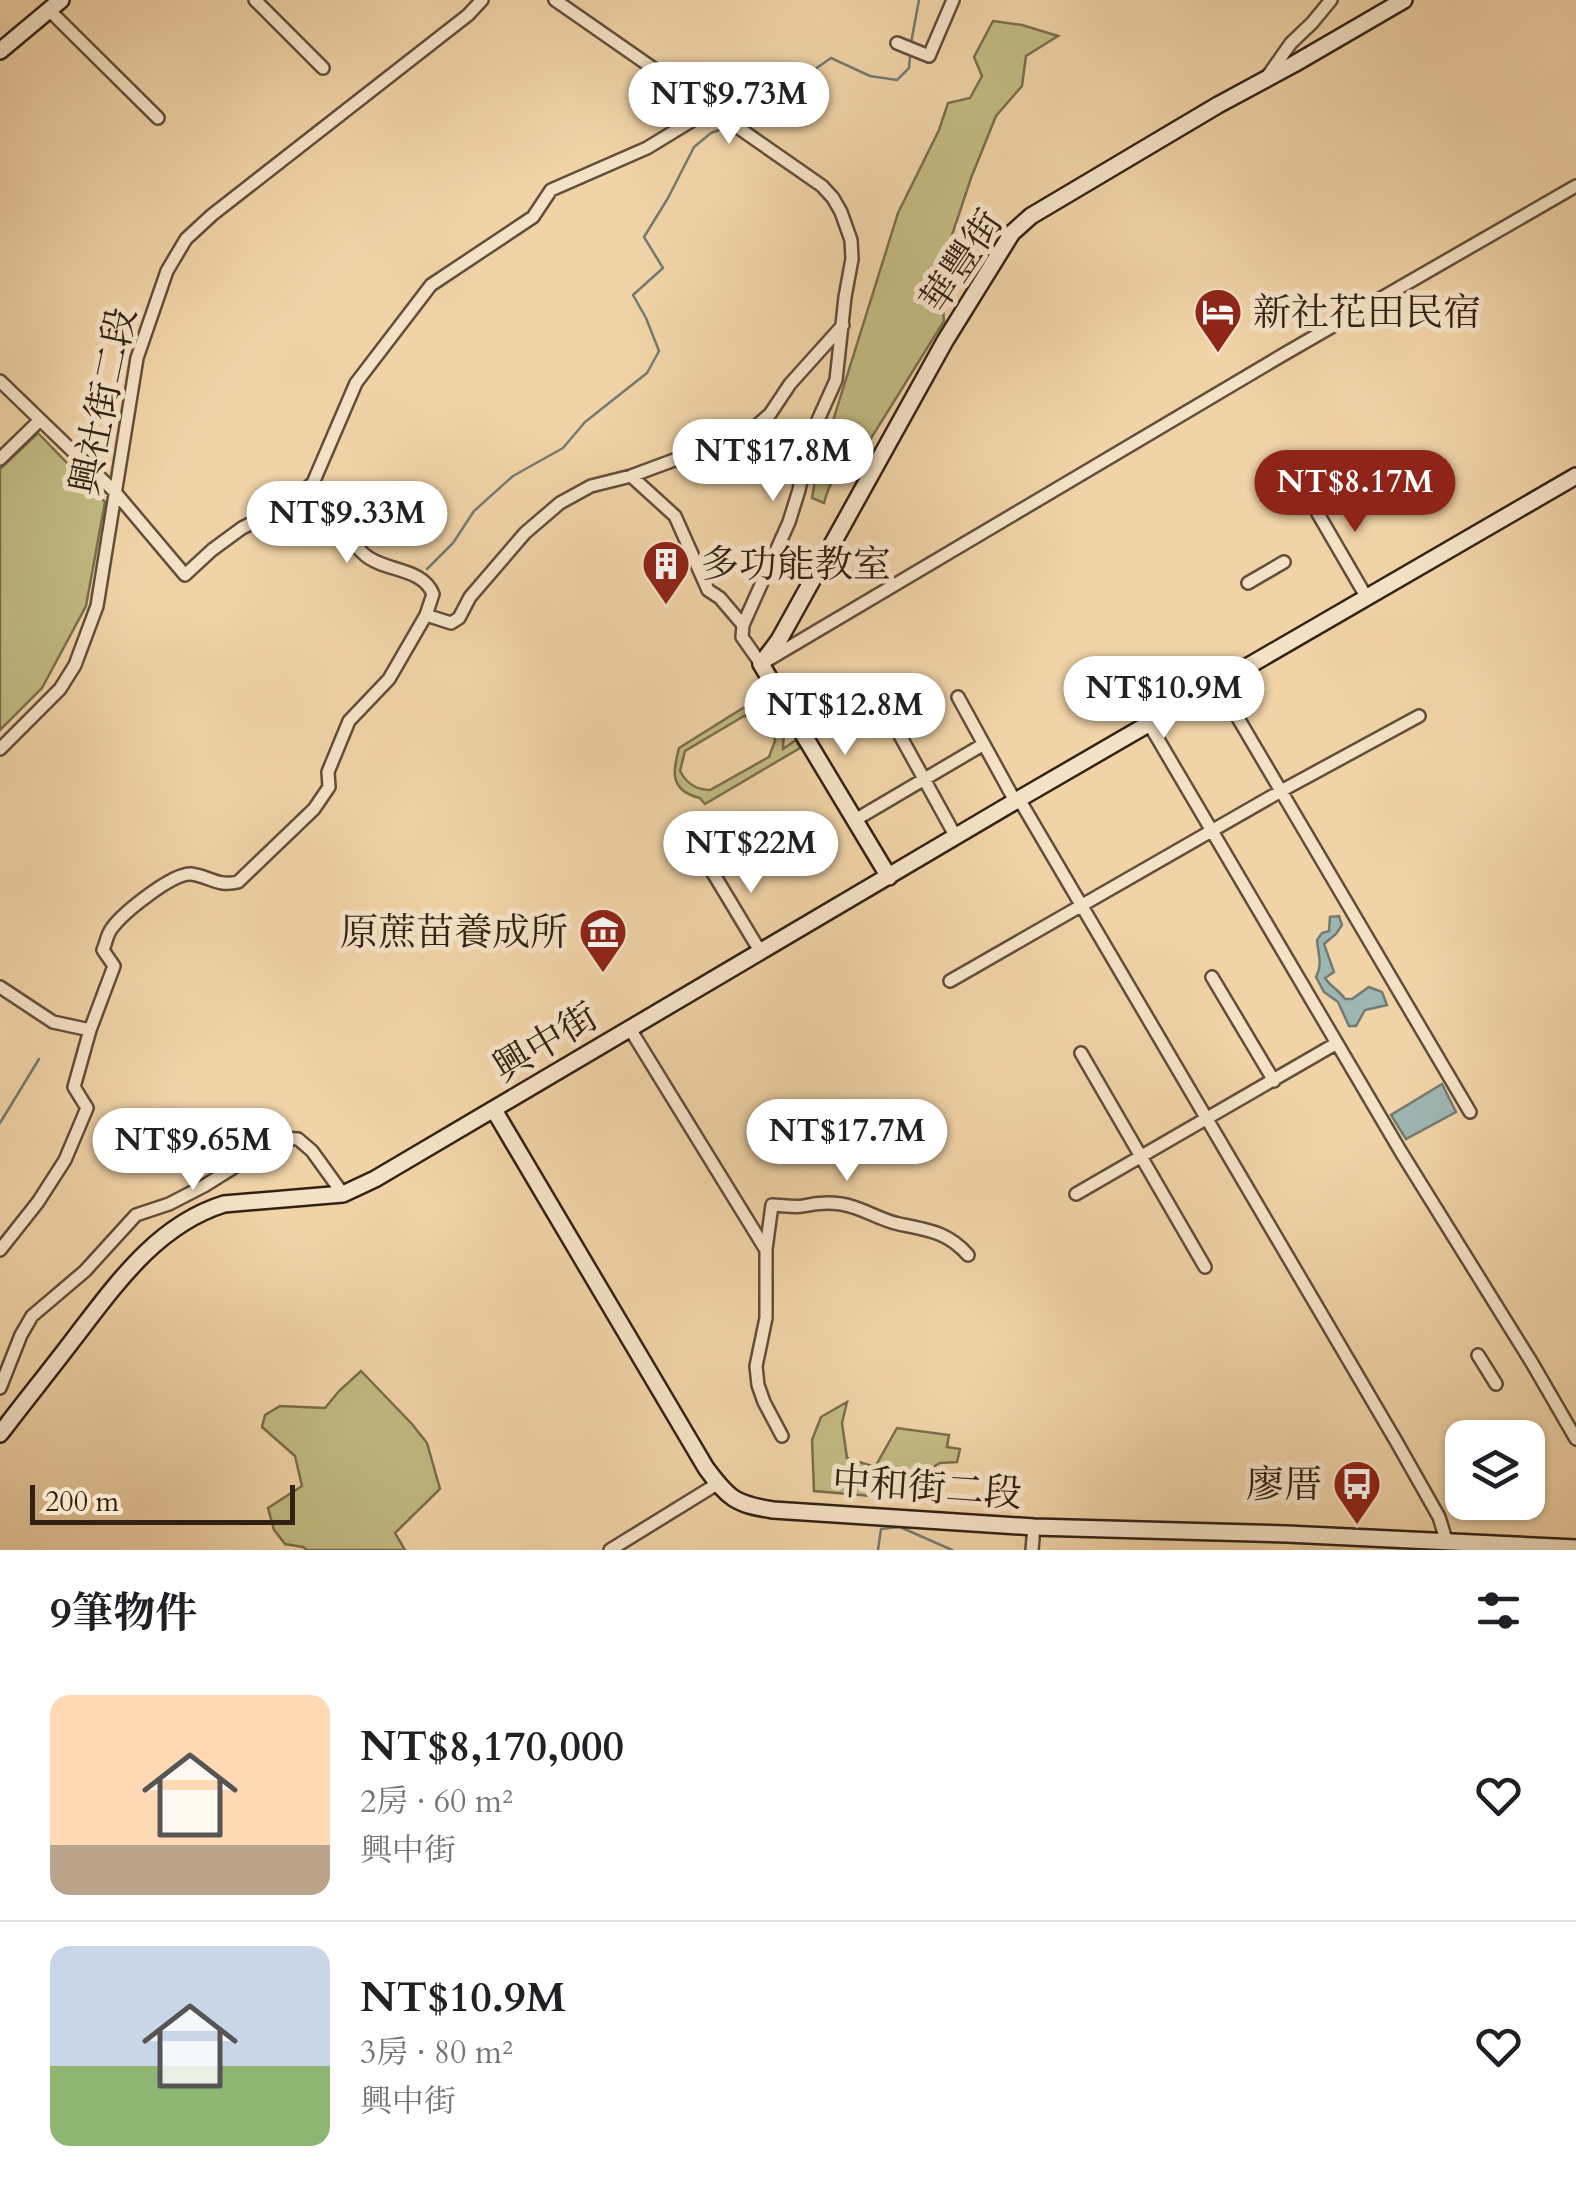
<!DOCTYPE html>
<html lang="zh-TW">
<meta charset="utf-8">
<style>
:root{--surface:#fff;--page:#f6f6f6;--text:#202124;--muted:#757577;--line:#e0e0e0;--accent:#8f2418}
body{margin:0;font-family:Cardo,"Noto Serif TC",serif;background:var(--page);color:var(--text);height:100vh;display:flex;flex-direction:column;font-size:38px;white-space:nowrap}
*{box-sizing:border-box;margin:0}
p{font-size:32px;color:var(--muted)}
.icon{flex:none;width:55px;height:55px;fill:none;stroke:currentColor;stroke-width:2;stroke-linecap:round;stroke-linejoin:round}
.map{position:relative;height:1550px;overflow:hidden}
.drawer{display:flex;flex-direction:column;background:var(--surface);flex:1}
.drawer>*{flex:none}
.tools{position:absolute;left:1445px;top:1420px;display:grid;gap:20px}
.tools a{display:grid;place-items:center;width:100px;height:100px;border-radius:20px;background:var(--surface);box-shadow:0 2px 8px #0004;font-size:50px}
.scale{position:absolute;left:30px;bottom:25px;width:265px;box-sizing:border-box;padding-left:10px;border:5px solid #332214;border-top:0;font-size:28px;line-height:35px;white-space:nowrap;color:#332214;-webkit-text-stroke:8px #f5e2c6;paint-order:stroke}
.price{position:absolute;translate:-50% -85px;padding:0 22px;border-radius:35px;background:#fff;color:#222;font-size:32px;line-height:65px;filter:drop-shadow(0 2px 5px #0008)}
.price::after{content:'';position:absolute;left:50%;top:60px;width:30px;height:22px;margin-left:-15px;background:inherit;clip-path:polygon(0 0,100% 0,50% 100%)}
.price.active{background:var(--accent);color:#fff}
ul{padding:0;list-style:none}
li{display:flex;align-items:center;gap:30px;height:250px;padding:0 50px}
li+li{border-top:2px solid var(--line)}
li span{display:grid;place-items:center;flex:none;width:280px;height:200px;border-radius:20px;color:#555}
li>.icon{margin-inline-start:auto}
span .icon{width:120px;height:120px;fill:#fffc;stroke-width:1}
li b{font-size:42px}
h2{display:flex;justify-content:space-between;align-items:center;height:120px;padding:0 50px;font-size:42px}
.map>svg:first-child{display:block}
.green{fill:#c2ba82;stroke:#7a6e4b;stroke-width:2.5;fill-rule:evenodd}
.water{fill:#9eb6b2;stroke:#737b73;stroke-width:2.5}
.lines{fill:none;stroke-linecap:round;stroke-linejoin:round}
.stream{stroke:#737b73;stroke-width:2.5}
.street-casing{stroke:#624e39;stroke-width:16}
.secondary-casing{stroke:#332214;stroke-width:20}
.street{stroke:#f5e2c6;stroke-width:11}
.secondary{stroke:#f5e2c6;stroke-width:15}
.labels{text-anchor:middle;stroke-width:10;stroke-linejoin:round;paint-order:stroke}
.street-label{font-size:38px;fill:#332214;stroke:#f5e2c6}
.poi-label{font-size:38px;fill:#332214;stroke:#f5e2c6;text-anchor:start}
</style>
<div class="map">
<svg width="1576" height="1550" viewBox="0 0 1576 1550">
<rect width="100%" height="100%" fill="#f0d3a7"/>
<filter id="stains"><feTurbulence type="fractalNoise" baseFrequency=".002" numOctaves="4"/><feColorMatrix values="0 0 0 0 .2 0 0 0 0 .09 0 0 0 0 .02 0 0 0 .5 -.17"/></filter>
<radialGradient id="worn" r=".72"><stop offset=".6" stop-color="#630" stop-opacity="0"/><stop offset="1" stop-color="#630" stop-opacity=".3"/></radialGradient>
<path class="green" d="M 993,21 L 1022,25 L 1058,36 L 1026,56 L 1022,86 L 996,116 L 971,178 L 940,271 L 944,321 L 870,440 L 850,445 C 842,466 829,481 824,503 L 812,498 L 816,475 L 898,213 L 939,130 L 948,103 L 970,98 L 982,76 L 974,57 Z
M 38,433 L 105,502 L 86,606 L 42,688 L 0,730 L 0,469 Z
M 750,707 L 762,709 L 779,716 L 784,731 L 783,749 L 796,740 L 800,748 L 705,804 C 695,793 704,801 691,795 C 669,786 674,767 679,748 L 743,708 ZM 744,716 L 759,717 L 772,726 L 775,741 L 769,757 L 710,790 C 696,790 687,784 680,771 L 685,751 Z
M 361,1371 L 412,1424 L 427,1443 L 440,1489 L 395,1533 L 405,1550 L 307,1550 L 303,1547 L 285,1544 L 274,1530 L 268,1508 L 302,1486 L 295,1456 L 262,1427 L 265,1415 L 280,1406 L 325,1408 L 339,1391 Z
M 847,1402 L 842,1423 L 847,1458 L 875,1467 L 897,1428 L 949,1435 L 947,1447 L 960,1449 L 957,1462 L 940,1463 L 925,1472 L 918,1500 L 814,1491 L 812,1440 L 821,1417 Z"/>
<path class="water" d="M 1339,916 L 1342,925 L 1336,934 L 1324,944 L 1334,972 L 1325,978 C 1331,987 1339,990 1345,999 L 1352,999 L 1369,987 L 1382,992 L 1387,1005 L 1365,1010 L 1356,1026 L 1349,1026 L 1338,1002 L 1324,992 L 1316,977 C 1323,964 1318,954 1317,940 L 1322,933 L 1329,931 L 1330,917 Z
M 1442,1084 L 1456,1112 L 1406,1139 L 1391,1115 Z"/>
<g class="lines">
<path class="stream" d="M 911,43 L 919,0
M 739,122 L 831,58 L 870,76 L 897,80 L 909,68 L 910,56
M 427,569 L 453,543 L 474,511 L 513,476 L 563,448 L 585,422 L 647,373 L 659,351 L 646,318 L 633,295 L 663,268 L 644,237 L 668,198 L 694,147 L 711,133 L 727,127
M 0,1123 L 39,1059
M 878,1550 L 881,1529 L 900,1527 L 952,1550"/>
<g class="street-casing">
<path id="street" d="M 255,0 L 323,68
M 555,0 L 822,186 L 833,198 L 841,212 L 851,240 L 852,259 L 845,297 L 836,380 L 809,440 L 799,490 L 789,522 L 743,625 L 742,637 L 761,664 L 1286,353 L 1576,186
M 49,10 L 158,118
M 897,43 L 929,56 L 953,0
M 1267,77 L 1291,43 L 1312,23 L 1331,0
M 0,381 L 115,492 L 185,575 L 212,550 L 242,528 L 284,507 L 313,483 L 356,383 L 431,285 L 533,217 L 551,190 L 647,148 L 711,109
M 0,459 L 40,420
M 631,476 L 675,516 L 708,590 L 720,598 L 743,625
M 1306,493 L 1367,598
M 1248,583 L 1284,562
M 426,615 L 451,623 L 459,618 L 470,597 L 525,533 L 560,503 L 591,486 L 631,476 L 685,456 L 717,439 L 754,428 L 770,414 L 790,384 L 843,325
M 1218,684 L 1470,1112
M 958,697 L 1015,801
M 1149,724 L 1401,1152 L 1532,1363 L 1576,1439
M 897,730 L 956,837
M 0,749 L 60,689 L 75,665 L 97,606 L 137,358 L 167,271 L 186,239 L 212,215 L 468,15 L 482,0
M 1019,799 L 1396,1441 L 1439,1517 L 1447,1543
M 855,820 L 984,744
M 707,863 L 760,951
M 1212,977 L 1274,1081
M 950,981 L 1281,791 L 1419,716
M 0,987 L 53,1022 L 90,1030
M 630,1029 L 766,1250 L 766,1318 L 756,1366 L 758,1385 L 764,1402 L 782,1436
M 1081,1053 L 1205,1267
M 1076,1194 L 1337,1043
M 766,1249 L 772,1205 C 781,1205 794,1208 803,1206 C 816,1203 827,1202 841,1204 C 862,1207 879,1220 899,1224 C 928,1230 948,1232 968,1255
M 0,1250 L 38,1202 L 65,1160 L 87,1108 L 74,1087 L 90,1030 L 114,966 L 103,950 C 106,943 107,934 112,928 C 123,913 172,873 191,874 C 209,876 217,887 238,882 L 314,809 L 329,787 L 328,772 L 349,721 L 389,679 L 426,615 L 433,594 C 422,567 385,572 365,555 C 341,535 337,502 313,483
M 1478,1355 L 1496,1384
M 0,1388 L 21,1335 L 32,1316 L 85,1271 L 136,1215 L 169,1204 L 204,1186 L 281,1138 L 298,1139 L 312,1151 L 343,1194
M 610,1550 L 717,1484
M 1032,1550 L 1034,1527"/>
</g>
<g class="secondary-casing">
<path id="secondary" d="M 0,51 L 61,0
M 889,877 L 761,664 L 779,640 L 945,341 L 1012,233 L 1031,216 L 1218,105 L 1294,64 L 1404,0
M 494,1110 L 706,1468 C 729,1499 735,1504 773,1510 L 1034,1527 L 1287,1534 L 1576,1548
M 0,1434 C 25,1401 51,1369 76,1336 C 117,1283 157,1225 224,1204 L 343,1194 L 375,1179 L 1019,799 L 1576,476"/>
</g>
<use href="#street" class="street"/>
<use href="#secondary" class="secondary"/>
</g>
<defs>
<g id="hotel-pin" transform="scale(2.5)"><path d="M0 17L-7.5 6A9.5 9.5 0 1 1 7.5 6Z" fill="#8f2418" stroke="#f5e2c6"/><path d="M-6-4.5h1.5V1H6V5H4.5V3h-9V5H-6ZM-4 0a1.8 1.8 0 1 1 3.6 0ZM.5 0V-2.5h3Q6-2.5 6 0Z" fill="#fff"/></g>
<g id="building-pin" transform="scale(2.5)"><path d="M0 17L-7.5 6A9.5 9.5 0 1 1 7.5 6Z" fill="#8f2418" stroke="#f5e2c6"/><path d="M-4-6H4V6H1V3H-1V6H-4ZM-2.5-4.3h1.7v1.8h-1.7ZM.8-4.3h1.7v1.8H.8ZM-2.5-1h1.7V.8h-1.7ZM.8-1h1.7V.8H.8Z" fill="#fff"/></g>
<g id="museum-pin" transform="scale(2.5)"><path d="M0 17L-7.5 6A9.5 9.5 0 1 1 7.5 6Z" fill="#8f2418" stroke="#f5e2c6"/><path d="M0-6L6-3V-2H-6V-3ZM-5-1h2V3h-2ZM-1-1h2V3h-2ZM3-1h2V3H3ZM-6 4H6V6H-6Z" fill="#fff"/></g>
<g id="bus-pin" transform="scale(2.5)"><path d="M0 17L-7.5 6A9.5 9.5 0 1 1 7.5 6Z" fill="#8f2418" stroke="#f5e2c6"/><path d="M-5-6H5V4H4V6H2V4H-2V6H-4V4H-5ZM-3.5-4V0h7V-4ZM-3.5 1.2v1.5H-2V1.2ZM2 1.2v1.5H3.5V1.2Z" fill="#fff"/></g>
</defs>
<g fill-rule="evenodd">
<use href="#hotel-pin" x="1218" y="312"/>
<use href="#building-pin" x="666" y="564"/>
<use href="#museum-pin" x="603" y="932"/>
<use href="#bus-pin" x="1357" y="1484"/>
</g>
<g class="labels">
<g class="street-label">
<text transform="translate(961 261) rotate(-56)" y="13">華豐街</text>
<text transform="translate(103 401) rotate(-78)" y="13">興社街二段</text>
<text transform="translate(545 1042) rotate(-31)" y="13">興中街</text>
<text transform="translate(927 1487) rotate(4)" y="13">中和街二段</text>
</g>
<g class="poi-label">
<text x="1253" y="325">新社花田民宿</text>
<text x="701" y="577">多功能教室</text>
<text x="568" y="945" text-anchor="end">原蔗苗養成所</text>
<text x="1322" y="1497" text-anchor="end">廖厝</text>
</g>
</g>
<rect width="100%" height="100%" filter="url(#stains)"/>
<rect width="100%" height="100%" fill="url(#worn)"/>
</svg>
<div class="tools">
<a><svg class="icon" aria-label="layers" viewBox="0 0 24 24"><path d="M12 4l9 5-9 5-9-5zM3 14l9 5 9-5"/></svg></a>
</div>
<div class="scale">200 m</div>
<b class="price" style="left:729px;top:147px">NT$9.73M</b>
<b class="price" style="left:773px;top:504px">NT$17.8M</b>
<b class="price active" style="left:1355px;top:535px">NT$8.17M</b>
<b class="price" style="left:347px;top:566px">NT$9.33M</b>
<b class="price" style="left:1164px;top:741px">NT$10.9M</b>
<b class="price" style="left:845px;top:758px">NT$12.8M</b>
<b class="price" style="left:751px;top:896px">NT$22M</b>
<b class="price" style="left:847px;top:1184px">NT$17.7M</b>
<b class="price" style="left:193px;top:1193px">NT$9.65M</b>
</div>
<section class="drawer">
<h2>9筆物件<svg class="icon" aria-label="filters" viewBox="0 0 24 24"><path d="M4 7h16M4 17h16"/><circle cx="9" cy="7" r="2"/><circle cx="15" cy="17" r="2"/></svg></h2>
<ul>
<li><span style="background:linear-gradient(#ffd9b3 75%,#b9a48a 0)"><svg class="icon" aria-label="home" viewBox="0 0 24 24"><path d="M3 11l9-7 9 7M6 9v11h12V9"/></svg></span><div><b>NT$8,170,000</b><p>2房 · 60 m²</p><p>興中街</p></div><svg class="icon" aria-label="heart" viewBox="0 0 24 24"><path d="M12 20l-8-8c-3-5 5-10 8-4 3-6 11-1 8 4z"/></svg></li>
<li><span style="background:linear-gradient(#c9d6e8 60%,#8fb573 0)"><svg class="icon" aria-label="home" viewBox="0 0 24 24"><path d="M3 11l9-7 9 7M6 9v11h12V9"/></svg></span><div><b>NT$10.9M</b><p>3房 · 80 m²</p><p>興中街</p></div><svg class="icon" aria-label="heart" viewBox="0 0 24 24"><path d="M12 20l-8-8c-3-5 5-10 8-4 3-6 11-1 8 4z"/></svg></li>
</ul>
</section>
